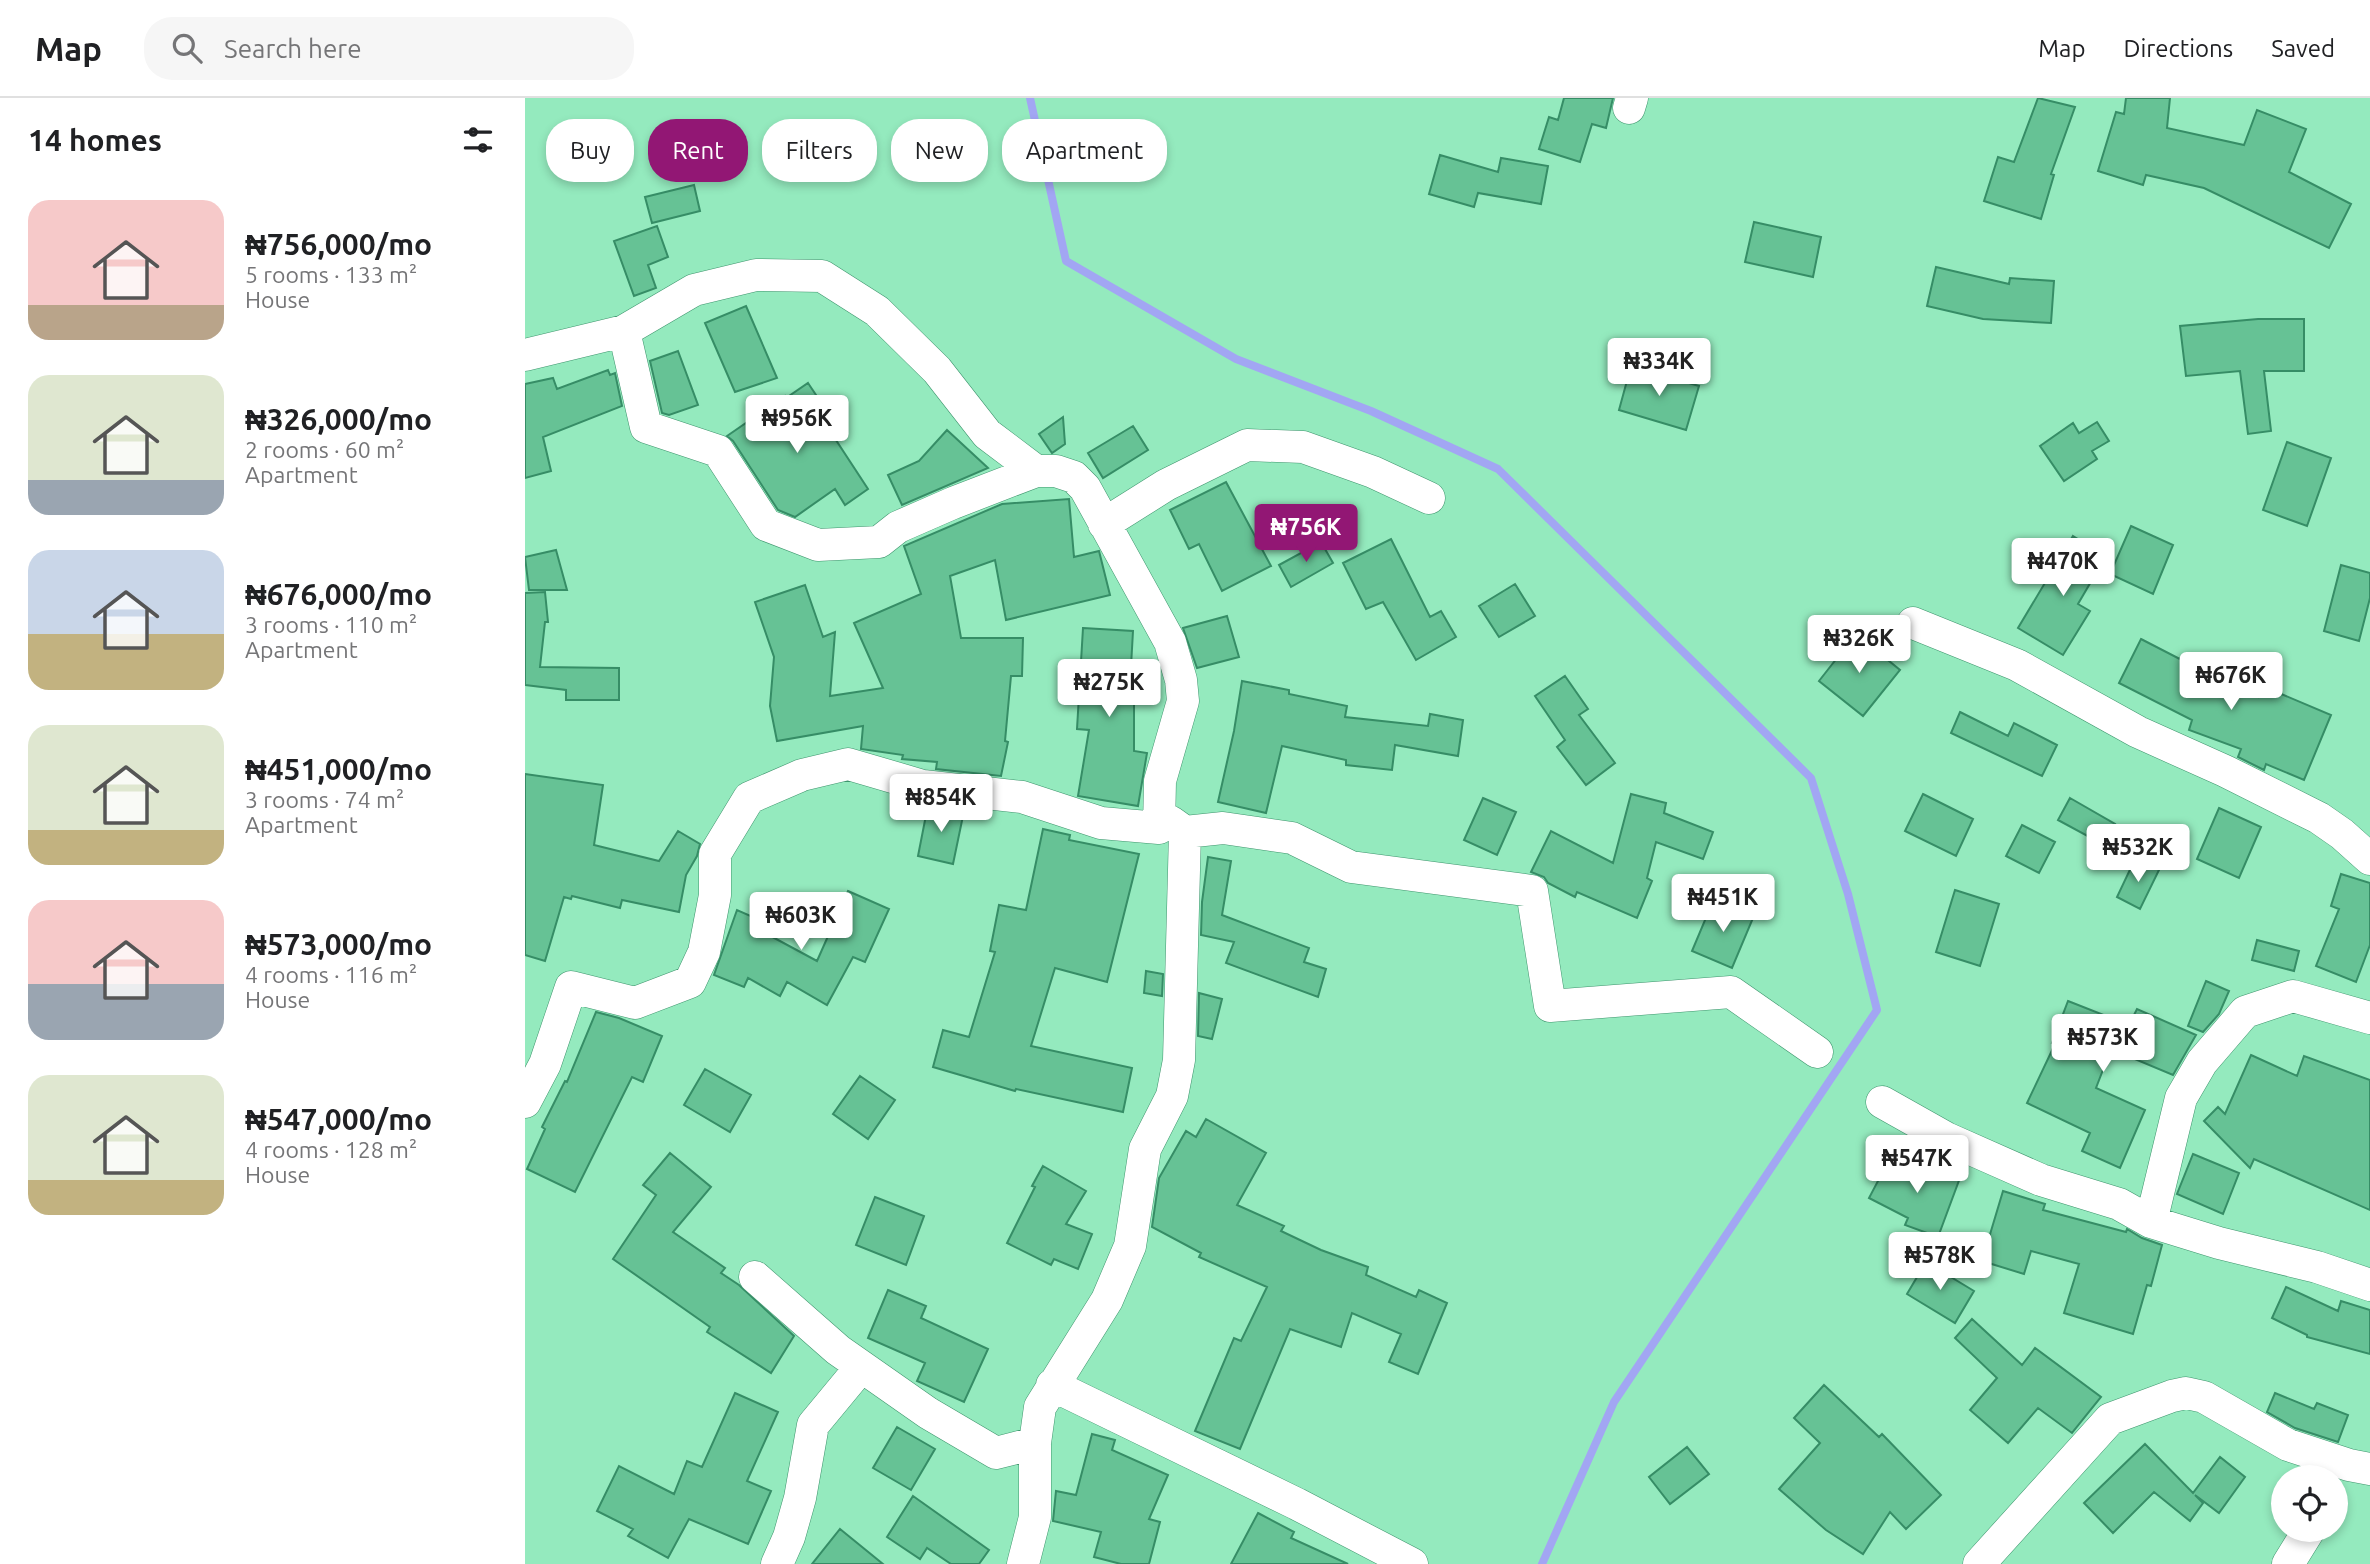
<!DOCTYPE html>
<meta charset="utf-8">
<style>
:root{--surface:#fff;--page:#f6f6f6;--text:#202124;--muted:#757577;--line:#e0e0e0;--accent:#921774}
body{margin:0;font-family:Ubuntu,sans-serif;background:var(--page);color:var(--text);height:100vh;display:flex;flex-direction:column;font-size:26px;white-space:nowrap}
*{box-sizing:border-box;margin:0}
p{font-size:23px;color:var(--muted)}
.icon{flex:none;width:38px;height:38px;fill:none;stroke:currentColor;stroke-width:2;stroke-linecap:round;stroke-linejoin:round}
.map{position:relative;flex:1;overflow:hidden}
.panel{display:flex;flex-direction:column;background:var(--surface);width:525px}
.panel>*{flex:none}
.hud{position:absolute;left:21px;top:21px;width:665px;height:63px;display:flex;gap:14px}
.tools{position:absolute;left:1746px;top:1367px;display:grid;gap:14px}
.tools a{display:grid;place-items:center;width:77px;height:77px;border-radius:50%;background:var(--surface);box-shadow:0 4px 10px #0003;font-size:35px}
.price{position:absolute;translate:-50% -60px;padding:0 16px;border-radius:7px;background:#fff;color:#222;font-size:23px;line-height:46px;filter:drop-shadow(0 2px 4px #0008)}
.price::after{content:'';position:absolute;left:50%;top:42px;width:21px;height:16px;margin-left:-10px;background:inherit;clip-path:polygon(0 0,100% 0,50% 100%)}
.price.current{background:var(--accent);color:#fff}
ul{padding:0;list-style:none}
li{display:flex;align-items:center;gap:21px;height:175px;padding:0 28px}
li span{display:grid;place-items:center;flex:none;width:196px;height:140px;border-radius:21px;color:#555}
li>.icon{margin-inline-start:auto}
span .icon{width:84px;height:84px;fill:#fffc;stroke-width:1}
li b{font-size:30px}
h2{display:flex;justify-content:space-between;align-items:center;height:84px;padding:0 28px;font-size:30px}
.chip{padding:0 24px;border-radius:28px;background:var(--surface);box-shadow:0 4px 10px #0003;font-size:24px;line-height:63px}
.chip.current{background:var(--accent);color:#fff}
header{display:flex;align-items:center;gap:42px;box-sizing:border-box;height:98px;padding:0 35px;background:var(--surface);border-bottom:2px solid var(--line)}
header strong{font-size:33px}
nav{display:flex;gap:38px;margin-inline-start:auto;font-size:24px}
.search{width:490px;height:63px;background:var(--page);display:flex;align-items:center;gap:18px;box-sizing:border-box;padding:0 24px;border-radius:28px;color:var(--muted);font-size:26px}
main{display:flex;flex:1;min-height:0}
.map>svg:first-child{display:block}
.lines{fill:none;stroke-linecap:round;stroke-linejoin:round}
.stream{stroke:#a2a6f3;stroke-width:8}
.building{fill:#66c295;stroke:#368d66;stroke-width:2}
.street-casing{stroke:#3e956d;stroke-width:33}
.street{stroke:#fff;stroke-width:32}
</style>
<header>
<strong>Map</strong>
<div class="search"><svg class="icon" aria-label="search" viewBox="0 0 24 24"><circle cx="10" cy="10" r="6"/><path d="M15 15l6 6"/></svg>Search here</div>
<nav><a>Map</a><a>Directions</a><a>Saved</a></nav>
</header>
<main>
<section class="panel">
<h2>14 homes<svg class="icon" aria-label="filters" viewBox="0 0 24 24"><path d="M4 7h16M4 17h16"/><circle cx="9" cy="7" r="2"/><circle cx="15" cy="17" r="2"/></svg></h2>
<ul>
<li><span style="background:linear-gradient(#f6c9c9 75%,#b9a48a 0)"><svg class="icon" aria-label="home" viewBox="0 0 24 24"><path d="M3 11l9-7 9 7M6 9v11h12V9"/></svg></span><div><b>₦756,000/mo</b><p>5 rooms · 133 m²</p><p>House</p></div></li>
<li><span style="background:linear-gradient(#dfe7d0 75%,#9aa5b1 0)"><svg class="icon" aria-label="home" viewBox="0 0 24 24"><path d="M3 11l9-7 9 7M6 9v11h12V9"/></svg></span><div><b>₦326,000/mo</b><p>2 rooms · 60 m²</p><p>Apartment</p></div></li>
<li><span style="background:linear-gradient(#c9d6e8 60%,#c2b280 0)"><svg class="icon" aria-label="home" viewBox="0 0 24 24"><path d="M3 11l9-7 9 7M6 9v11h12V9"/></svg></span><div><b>₦676,000/mo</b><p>3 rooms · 110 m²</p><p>Apartment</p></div></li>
<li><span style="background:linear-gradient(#dfe7d0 75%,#c2b280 0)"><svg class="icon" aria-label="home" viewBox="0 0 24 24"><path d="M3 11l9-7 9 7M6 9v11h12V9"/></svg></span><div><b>₦451,000/mo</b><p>3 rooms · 74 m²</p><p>Apartment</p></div></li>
<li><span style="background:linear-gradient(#f6c9c9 60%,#9aa5b1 0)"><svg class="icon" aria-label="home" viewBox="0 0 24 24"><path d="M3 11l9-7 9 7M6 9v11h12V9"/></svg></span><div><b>₦573,000/mo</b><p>4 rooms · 116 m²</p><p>House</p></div></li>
<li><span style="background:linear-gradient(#dfe7d0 75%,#c2b280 0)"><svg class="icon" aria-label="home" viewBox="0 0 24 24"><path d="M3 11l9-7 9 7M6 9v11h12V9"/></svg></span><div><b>₦547,000/mo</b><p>4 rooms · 128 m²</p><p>House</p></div></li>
</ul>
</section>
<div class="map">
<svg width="1845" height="1466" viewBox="0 0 1845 1466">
<rect width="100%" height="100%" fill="#94eabe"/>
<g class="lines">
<path class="stream" d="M 505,0 L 541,163 L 711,261 L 846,313 L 973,371 L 1286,680 L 1323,796 L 1352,912 L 1089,1304 L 1017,1466"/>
</g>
<path class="building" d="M 1039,0 L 1088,0 L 1081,30 L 1067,26 L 1055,64 L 1014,51 L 1024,19 L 1033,22 Z
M 1513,0 L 1550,9 L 1526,76 L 1529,77 L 1516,121 L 1459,103 L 1473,59 L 1489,64 Z
M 1601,0 L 1645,0 L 1642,30 L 1719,47 L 1732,12 L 1781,31 L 1764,74 L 1826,106 L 1804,150 L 1679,90 L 1621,77 L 1618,87 L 1573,73 L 1591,14 L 1599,16 Z
M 915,57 L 973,74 L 976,60 L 1023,68 L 1016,106 L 953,95 L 949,109 L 904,96 Z
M 169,87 L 175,113 L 127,125 L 120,99 Z
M 1229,124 L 1296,139 L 1288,179 L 1220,164 Z
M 132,128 L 143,159 L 123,167 L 131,190 L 109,198 L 89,143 Z
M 1411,169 L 1484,186 L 1485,180 L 1529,183 L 1526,225 L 1458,221 L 1402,208 Z
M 221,208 L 252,280 L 210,294 L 180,225 Z
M 1733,221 L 1779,221 L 1779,273 L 1739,273 L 1746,333 L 1723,336 L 1715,273 L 1661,278 L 1655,228 Z
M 153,253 L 173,307 L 144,317 L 137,315 L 125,263 Z
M 1106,268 L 1174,288 L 1161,332 L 1094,312 Z
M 83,272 L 85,277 L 90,275 L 97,308 L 18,339 L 26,373 L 0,380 L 0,286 L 28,280 L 32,291 Z
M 283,285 L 297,306 L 290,310 L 343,391 L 320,407 L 310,391 L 270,419 L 253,412 L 208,343 L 202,338 L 260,298 L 261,300 Z
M 538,319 L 540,346 L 527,355 L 514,336 Z
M 1572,324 L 1584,343 L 1567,353 L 1572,361 L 1539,383 L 1515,348 L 1548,325 L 1554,335 Z
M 608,328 L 623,352 L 578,380 L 563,355 Z
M 422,332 L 463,370 L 377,407 L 363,377 L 394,363 Z
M 1762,344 L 1806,360 L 1782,428 L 1738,412 Z
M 701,384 L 746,468 L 697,493 L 674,446 L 664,451 L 645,412 Z
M 544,401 L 549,459 L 574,453 L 585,497 L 481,522 L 470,462 L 425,478 L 436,540 L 498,540 L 497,578 L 486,578 L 480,643 L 483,644 L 476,678 L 411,671 L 412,664 L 377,661 L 378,657 L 336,651 L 338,628 L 252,643 L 245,608 L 249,559 L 230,504 L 280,487 L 298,539 L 310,534 L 305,598 L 358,590 L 329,525 L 396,496 L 379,448 L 477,406 Z
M 1606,428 L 1648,447 L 1628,496 L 1585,476 Z
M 1548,438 L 1581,458 L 1553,506 L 1565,513 L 1538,557 L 1493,530 Z
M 866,441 L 905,519 L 916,513 L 931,539 L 891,562 L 858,504 L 841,511 L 818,465 Z
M 796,444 L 808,465 L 766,489 L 754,467 Z
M 31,452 L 42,492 L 4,492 L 0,459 Z
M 1816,467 L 1845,475 L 1845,500 L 1834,543 L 1799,533 Z
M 990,486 L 1010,518 L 974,539 L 954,508 Z
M 20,494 L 23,524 L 20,524 L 15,569 L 94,570 L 94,602 L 41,602 L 41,592 L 0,587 L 0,495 Z
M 702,518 L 714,559 L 672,570 L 658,530 Z
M 558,530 L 608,533 L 605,586 L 609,586 L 609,653 L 622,655 L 613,708 L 553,698 L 564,632 L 552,631 Z
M 1331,536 L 1375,572 L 1338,618 L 1294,583 Z
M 1616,541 L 1684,576 L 1682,581 L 1733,599 L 1735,591 L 1754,595 L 1806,617 L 1779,682 L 1741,666 L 1739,672 L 1713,659 L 1716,651 L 1664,632 L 1667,622 L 1594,585 Z
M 1040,578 L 1063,611 L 1054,617 L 1090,665 L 1061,687 L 1032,649 L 1040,642 L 1010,598 Z
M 717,583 L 764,592 L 764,596 L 822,608 L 820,619 L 903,628 L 905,616 L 938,622 L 933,658 L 870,647 L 867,672 L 821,667 L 821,662 L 757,648 L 741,715 L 693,704 L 709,633 Z
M 1435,614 L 1483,638 L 1489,625 L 1532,647 L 1517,678 L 1426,635 Z
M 0,676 L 78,687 L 69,747 L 134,763 L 153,733 L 175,746 L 172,758 L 161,777 L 154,814 L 97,802 L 95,810 L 47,798 L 46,801 L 39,799 L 20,863 L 0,857 Z
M 1106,696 L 1141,705 L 1139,715 L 1188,734 L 1178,761 L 1131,744 L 1122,780 L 1127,783 L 1112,820 L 1052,794 L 1050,799 L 1023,785 L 1019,779 L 1006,774 L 1026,733 L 1088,765 Z
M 1398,696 L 1448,721 L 1431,758 L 1380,733 Z
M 958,700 L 991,714 L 972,757 L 939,742 Z
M 1545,700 L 1590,726 L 1579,747 L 1533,722 Z
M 403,707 L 439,713 L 428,766 L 393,758 Z
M 1694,710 L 1736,729 L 1714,780 L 1672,761 Z
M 1497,727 L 1530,744 L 1514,775 L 1481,758 Z
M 518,731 L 545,737 L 544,742 L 614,756 L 582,884 L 530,870 L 506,948 L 607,970 L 598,1014 L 491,991 L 490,993 L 408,969 L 418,932 L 444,939 L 470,854 L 465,853 L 474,807 L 501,812 Z
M 683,759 L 706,763 L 697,817 L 784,850 L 779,864 L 801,871 L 793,899 L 701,865 L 709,844 L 676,837 L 677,804 Z
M 1610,761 L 1634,772 L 1615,811 L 1592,799 Z
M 1816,776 L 1845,785 L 1845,847 L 1831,884 L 1791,868 L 1814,811 L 1806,808 Z
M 1430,792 L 1474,806 L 1455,868 L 1411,854 Z
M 323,793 L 364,811 L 340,864 L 328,859 L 302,907 L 262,884 L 255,898 L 223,880 L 219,889 L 189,877 L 212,812 L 244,826 L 240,835 L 292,863 Z
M 1188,803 L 1228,820 L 1207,870 L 1167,853 Z
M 1732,842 L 1774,853 L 1769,873 L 1727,862 Z
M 621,873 L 638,876 L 637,898 L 619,895 Z
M 1681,883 L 1704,893 L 1694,916 L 1678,934 L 1663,928 Z
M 674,895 L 697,901 L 687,941 L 673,938 Z
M 1543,903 L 1604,927 L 1612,911 L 1671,937 L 1648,977 L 1586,951 L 1571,990 L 1620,1012 L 1595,1070 L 1557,1053 L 1565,1035 L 1502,1005 L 1530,946 L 1527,945 Z
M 71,914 L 94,920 L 137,938 L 118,984 L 107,979 L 50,1094 L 2,1071 L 20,1031 L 17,1029 L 40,983 L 42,984 Z
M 1726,957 L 1772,978 L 1779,958 L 1845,982 L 1845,1112 L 1729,1061 L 1725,1070 L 1679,1023 L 1693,1009 L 1700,1016 Z
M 180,971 L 226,997 L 205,1034 L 159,1007 Z
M 335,978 L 370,1002 L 343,1041 L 308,1016 Z
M 681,1021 L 741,1055 L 712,1107 L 759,1128 L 756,1133 L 796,1152 L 843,1169 L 841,1177 L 891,1199 L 894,1192 L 922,1205 L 893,1276 L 864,1264 L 876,1236 L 827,1215 L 816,1249 L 765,1231 L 715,1351 L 670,1333 L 709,1240 L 716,1243 L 742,1189 L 674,1159 L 676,1155 L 627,1129 L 634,1080 L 661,1033 L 671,1039 Z
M 145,1055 L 186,1089 L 148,1134 L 200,1170 L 196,1175 L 214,1187 L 269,1238 L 246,1275 L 182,1234 L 185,1229 L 88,1161 L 131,1097 L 118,1087 Z
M 1668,1056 L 1714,1075 L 1698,1116 L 1652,1096 Z
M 1364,1062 L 1398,1079 L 1403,1065 L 1436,1077 L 1413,1139 L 1380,1127 L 1383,1120 L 1344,1100 Z
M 518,1068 L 561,1093 L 541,1126 L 567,1136 L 553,1171 L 529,1161 L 526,1167 L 482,1145 L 510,1089 L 507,1088 Z
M 1478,1093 L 1520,1106 L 1518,1112 L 1601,1134 L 1602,1131 L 1617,1140 L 1637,1147 L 1626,1188 L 1622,1187 L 1608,1236 L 1539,1215 L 1554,1166 L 1506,1153 L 1499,1176 L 1457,1163 Z
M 350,1099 L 399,1118 L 381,1167 L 331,1147 Z
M 1401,1164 L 1449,1193 L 1430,1225 L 1382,1196 Z
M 1761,1189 L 1813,1213 L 1816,1203 L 1845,1212 L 1845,1256 L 1782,1239 L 1782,1237 L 1747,1220 Z
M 363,1192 L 401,1208 L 396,1220 L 463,1251 L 439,1304 L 392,1283 L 400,1265 L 343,1240 Z
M 1447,1221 L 1497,1267 L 1510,1250 L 1576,1299 L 1547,1335 L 1513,1310 L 1483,1345 L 1445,1312 L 1472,1280 L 1430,1240 Z
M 1299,1287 L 1354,1339 L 1357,1336 L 1416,1397 L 1381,1431 L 1365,1414 L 1338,1456 L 1301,1432 L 1254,1391 L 1295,1345 L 1269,1320 Z
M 210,1295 L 253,1314 L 222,1383 L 246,1393 L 223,1446 L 164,1421 L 143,1460 L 103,1438 L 108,1431 L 72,1413 L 94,1368 L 149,1396 L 162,1363 L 177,1369 Z
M 1750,1295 L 1789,1311 L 1792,1305 L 1823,1317 L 1813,1344 L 1770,1330 L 1742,1314 Z
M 372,1329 L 410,1351 L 386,1392 L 348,1370 Z
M 567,1336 L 590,1342 L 587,1352 L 643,1377 L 624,1421 L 635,1424 L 624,1466 L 596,1466 L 569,1459 L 576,1434 L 528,1423 L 531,1393 L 551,1397 Z
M 1620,1346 L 1668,1395 L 1695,1359 L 1720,1379 L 1694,1415 L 1670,1397 L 1678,1405 L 1665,1423 L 1629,1394 L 1588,1435 L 1559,1405 Z
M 1162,1349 L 1184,1376 L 1145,1406 L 1124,1379 Z
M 388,1398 L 464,1452 L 454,1466 L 426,1466 L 402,1450 L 395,1461 L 362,1439 Z
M 733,1415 L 769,1434 L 766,1440 L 823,1466 L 706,1466 Z
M 315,1431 L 358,1466 L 287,1466 Z"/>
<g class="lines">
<g class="street-casing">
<path id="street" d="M 1104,10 L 1107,0
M 99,233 L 169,192 L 231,177 L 297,178 L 352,213 L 412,272 L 462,336 L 511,373
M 0,257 L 99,233 L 121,329 L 193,353 L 241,427 L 293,447 L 354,444 L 373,429 L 428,405 L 511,373 L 531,373 L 549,379 L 560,390 L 645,544 L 656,582 L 658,603 L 635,683 L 634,730 L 646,724 L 660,734 L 654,962 L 647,998 L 620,1051 L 605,1148 L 582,1202 L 515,1309 L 510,1345 L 510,1419 L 498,1466
M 579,426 L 641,387 L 722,347 L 778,349 L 848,374 L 904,400
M 1388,525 L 1492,567 L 1613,634 L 1700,673 L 1794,720 L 1817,736 L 1845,761
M 660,734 L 698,730 L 767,740 L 826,769 L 1007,793 L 1025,908 L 1206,894 L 1292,954
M 0,1004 L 20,966 L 46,889 L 110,905 L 165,884 L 179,854 L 190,797 L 190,756 L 224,700 L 277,677 L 323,666 L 398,688 L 497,699 L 576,725 L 634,730
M 1357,1004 L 1421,1040 L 1516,1082 L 1594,1106 L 1626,1124 L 1694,1145 L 1792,1169 L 1845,1187
M 1626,1124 L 1656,1000 L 1677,964 L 1720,914 L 1768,898 L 1845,920
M 230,1179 L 313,1252 L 403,1315 L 471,1355 L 510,1345
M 527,1287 L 772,1406 L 887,1466
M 252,1466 L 264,1439 L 275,1400 L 288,1327 L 336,1269
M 1454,1466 L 1585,1321 L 1647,1298 L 1661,1295 L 1679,1299 L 1763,1347 L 1824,1367 L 1845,1371
M 1763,1466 L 1784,1432"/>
</g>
<use href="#street" class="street"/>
</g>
</svg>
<div class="tools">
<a><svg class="icon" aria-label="locate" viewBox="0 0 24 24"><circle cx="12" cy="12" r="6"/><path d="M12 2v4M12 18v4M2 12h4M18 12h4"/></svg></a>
</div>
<b class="price" style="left:1134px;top:300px">₦334K</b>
<b class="price" style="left:272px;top:357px">₦956K</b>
<b class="price current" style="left:781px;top:466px">₦756K</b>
<b class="price" style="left:1538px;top:500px">₦470K</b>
<b class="price" style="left:1334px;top:577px">₦326K</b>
<b class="price" style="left:1706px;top:614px">₦676K</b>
<b class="price" style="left:584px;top:621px">₦275K</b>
<b class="price" style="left:416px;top:736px">₦854K</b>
<b class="price" style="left:1613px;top:786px">₦532K</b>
<b class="price" style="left:1198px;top:836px">₦451K</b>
<b class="price" style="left:276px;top:854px">₦603K</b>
<b class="price" style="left:1578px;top:976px">₦573K</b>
<b class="price" style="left:1392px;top:1097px">₦547K</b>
<b class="price" style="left:1415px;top:1194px">₦578K</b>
<div class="hud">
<a class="chip">Buy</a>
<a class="chip current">Rent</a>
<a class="chip">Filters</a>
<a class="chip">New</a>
<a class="chip">Apartment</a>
</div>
</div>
</main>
